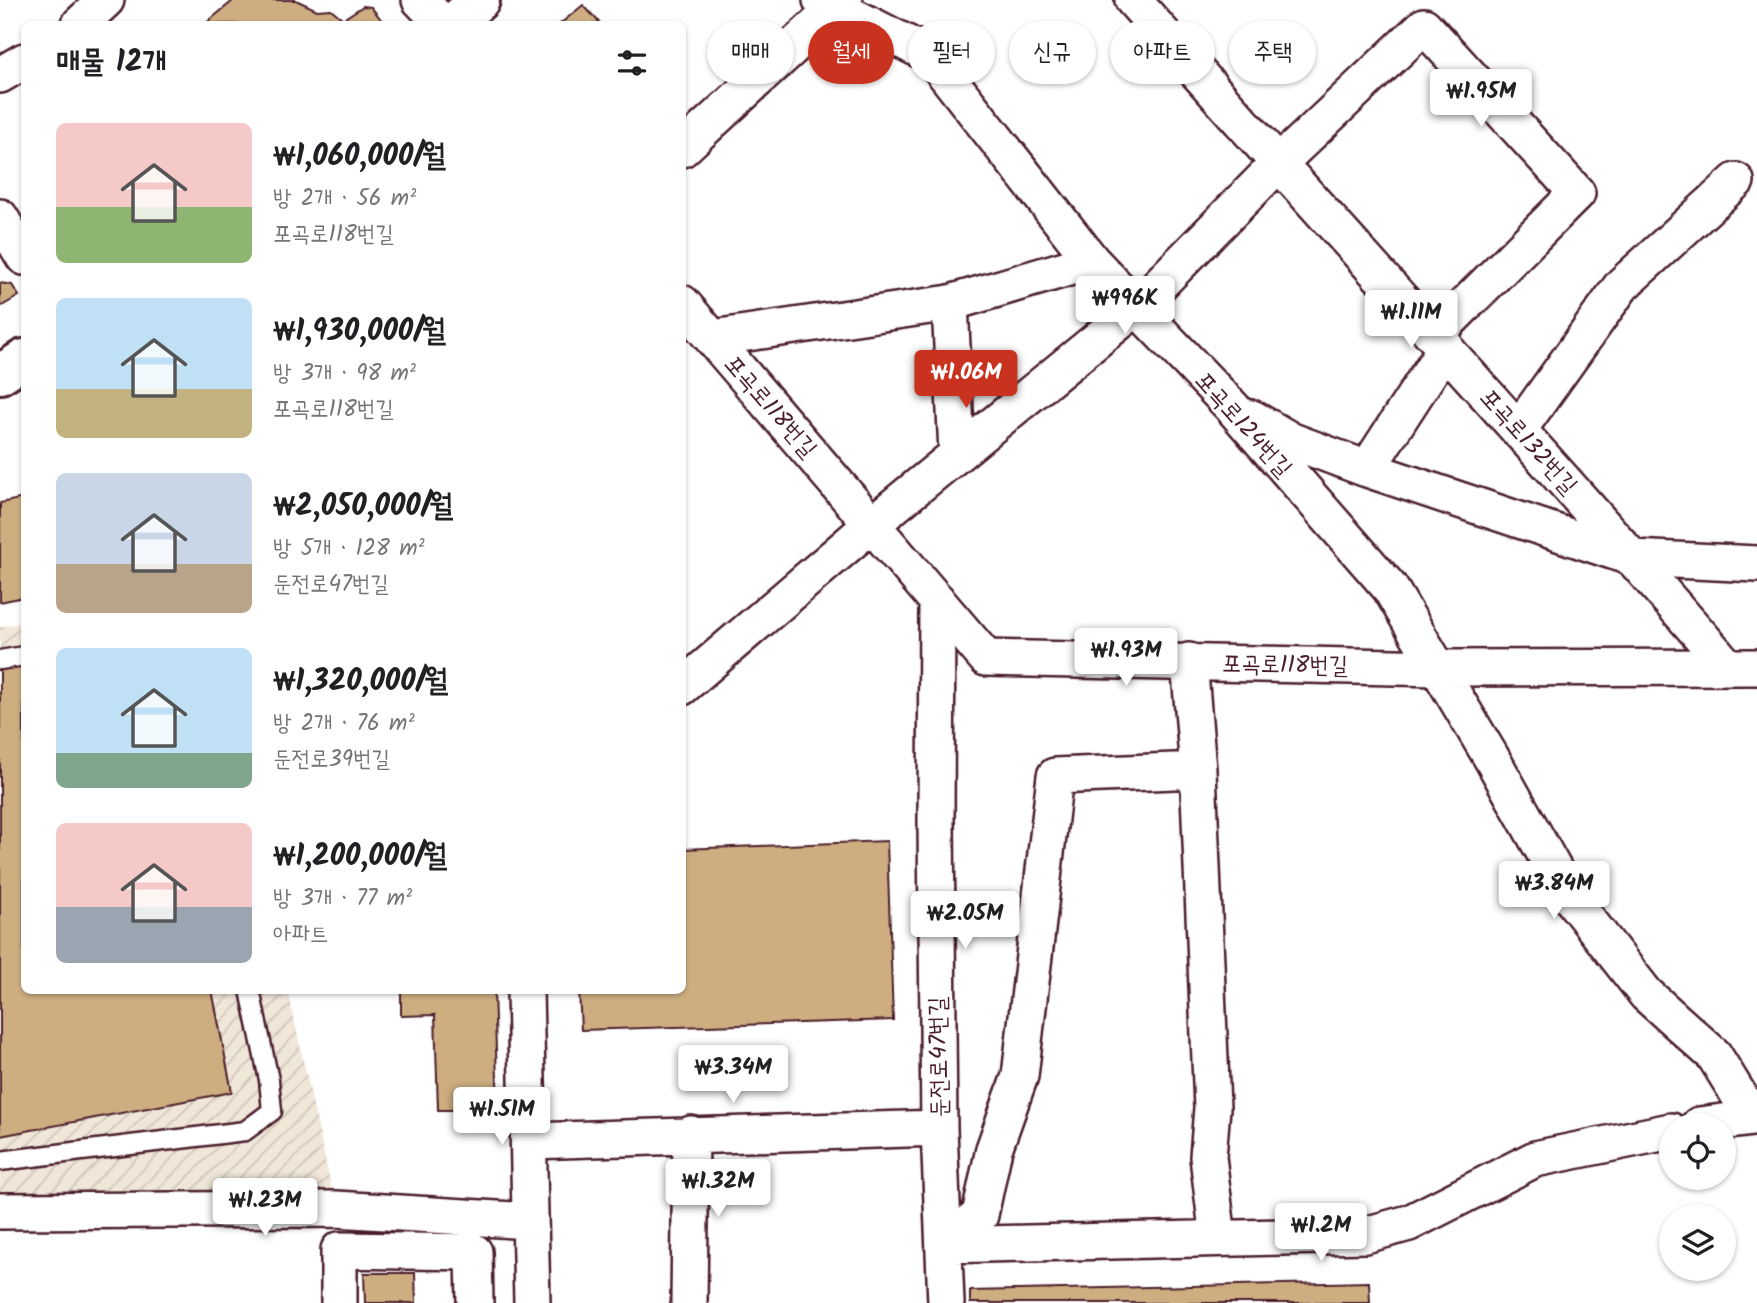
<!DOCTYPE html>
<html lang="ko">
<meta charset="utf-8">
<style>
:root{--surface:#fff;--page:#f2f2f2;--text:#202124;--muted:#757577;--accent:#c8321e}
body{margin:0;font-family:Kalam,"Poor Story",sans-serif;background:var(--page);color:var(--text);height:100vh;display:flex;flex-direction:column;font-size:26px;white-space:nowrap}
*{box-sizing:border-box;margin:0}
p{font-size:23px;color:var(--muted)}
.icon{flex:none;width:38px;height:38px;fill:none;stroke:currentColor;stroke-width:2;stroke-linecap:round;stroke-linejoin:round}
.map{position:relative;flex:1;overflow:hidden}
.sheet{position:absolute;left:21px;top:21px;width:665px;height:973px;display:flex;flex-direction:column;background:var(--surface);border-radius:10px;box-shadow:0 2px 5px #0004}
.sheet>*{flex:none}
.top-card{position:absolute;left:707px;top:21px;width:665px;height:63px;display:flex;gap:14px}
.fabs{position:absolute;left:1659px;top:1113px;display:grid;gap:14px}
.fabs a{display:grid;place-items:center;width:77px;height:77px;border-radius:50%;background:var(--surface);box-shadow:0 2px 5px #0004;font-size:35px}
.price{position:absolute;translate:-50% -60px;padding:0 16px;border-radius:7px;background:#fff;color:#222;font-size:23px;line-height:46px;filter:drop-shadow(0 2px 4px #0008)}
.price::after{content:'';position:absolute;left:50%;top:42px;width:21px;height:16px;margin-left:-10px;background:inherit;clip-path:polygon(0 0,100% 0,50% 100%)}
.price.on{background:var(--accent);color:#fff}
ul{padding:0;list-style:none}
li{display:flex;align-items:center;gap:21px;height:175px;padding:0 35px}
li span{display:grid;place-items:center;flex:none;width:196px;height:140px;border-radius:10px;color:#555}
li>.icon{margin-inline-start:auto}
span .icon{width:84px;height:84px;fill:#fffc;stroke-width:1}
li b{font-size:30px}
h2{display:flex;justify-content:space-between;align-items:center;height:84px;padding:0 35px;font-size:30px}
.pill{padding:0 24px;border-radius:32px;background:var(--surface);box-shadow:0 2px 5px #0004;font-size:24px;line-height:63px}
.pill.on{background:var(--accent);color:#fff}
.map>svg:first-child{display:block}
.industrial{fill:url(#industrial-furrows)}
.building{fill:#ceae81;stroke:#4a1f2b;stroke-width:2}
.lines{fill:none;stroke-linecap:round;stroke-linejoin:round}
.service-casing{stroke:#4a1f2b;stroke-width:23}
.minor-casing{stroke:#4a1f2b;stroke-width:40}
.tertiary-casing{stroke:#4a1f2b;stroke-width:44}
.service{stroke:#fff;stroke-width:18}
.minor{stroke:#fff;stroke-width:35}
.tertiary{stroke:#fff;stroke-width:38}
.labels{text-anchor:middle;stroke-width:5;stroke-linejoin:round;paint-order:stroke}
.street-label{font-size:24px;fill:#4a1f2b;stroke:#fff}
</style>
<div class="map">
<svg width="1757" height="1303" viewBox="0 0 1757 1303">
<defs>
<pattern id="industrial-furrows" width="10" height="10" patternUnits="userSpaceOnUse" patternTransform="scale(1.75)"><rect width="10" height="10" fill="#f0e7d9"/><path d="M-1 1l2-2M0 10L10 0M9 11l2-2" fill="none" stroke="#cfc6ba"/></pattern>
</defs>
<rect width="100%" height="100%" fill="#fff"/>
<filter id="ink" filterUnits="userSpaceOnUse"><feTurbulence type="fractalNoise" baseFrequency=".0143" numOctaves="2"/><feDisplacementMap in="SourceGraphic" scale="14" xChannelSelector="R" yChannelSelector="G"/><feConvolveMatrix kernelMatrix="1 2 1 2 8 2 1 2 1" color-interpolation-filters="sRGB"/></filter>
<g filter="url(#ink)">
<path class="industrial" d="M 24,622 L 24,990 L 288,991 L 336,1209 L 0,1211 L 0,627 Z"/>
<path class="building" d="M 234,0 L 296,0 L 317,10 L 331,9 L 343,19 L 363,6 L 371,7 L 383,22 L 382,24 L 205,24 Z
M 583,5 L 601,24 L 560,24 Z
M 0,283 L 12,285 L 19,296 L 0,307 Z
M 24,498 L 24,597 L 0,602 L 0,503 Z
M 24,666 L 24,990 L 212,990 L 232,1092 L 0,1136 L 0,670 Z
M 887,841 L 893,1020 L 581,1030 L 579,990 L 682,990 L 682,849 Z
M 401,990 L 494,990 L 498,1110 L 438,1110 L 435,1015 L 401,1016 Z
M 364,1273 L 415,1273 L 416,1303 L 365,1303 Z
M 1369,1282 L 1370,1303 L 970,1303 L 970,1291 Z"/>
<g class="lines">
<g class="service-casing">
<path id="service" d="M 0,660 L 24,656
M 0,1161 L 245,1131 L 272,1111 L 269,1080 L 250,990"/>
</g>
<g class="minor-casing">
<path id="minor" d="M 420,0 L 443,24
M 821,0 L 930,55 L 1092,261 L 1231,406 L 1390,588 L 1491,757 L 1567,893 L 1646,994 L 1714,1055 L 1753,1118 L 1699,1125
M 1133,0 C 1330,223 1532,441 1727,666
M 80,24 L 106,0
M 0,75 L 24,61
M 682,149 L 844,0
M 0,217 L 24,257
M 682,303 L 986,658 L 1439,668 L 1757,667
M 950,303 L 957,454
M 713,338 L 950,303 L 1092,261
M 1252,418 L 1292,441 L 1367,469 L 1633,558 L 1757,564
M 1519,429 L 1622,285 L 1736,181
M 1367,469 L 1446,347
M 937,600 L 936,822 L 939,1128 L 946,1303
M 1189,661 L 1198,770 L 1212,1108 L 1208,1157 L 1218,1238
M 682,687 L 872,524 L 1136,308 L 1278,164 L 1424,26 L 1577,193 L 1435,335
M 525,990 L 532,1303
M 530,1141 L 939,1128
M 0,1211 L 336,1209 L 530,1221
M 944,1245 L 1365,1235 L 1409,1223 L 1535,1159 L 1671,1131
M 944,1245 L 980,1215 L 994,1149 L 1020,1076 L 1055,776 L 1198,770
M 339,1303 L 339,1250 L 474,1252 L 475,1303
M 689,1303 L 691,1134"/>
</g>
<g class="tertiary-casing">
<path id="tertiary" d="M 452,24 L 480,0
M 0,374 L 24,359"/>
</g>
<use href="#service" class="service"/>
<use href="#minor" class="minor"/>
<use href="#tertiary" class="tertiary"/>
</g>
</g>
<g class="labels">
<g class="street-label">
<text transform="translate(771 406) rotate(49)" y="8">포곡로118번길</text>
<text transform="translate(1244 424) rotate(48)" y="8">포곡로124번길</text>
<text transform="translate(1529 441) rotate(48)" y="8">포곡로132번길</text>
<text transform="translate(1285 664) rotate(1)" y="8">포곡로118번길</text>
<text transform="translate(938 1057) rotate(-91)" y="8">둔전로47번길</text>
</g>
</g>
</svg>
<div class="fabs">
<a><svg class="icon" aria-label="locate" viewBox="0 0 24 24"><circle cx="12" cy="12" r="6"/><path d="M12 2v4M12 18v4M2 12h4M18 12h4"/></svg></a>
<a><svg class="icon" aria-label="layers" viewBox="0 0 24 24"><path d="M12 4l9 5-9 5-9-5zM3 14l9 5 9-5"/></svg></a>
</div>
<b class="price" style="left:1481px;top:129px">₩1.95M</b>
<b class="price" style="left:1125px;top:336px">₩996K</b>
<b class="price" style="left:1411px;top:350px">₩1.11M</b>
<b class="price on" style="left:966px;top:410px">₩1.06M</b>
<b class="price" style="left:1126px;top:688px">₩1.93M</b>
<b class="price" style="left:1554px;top:921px">₩3.84M</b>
<b class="price" style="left:965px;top:951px">₩2.05M</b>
<b class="price" style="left:733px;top:1105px">₩3.34M</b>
<b class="price" style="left:502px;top:1147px">₩1.51M</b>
<b class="price" style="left:718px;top:1219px">₩1.32M</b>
<b class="price" style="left:265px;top:1238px">₩1.23M</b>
<b class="price" style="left:1321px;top:1263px">₩1.2M</b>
<div class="top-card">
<a class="pill">매매</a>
<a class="pill on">월세</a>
<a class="pill">필터</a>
<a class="pill">신규</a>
<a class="pill">아파트</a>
<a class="pill">주택</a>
</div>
<section class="sheet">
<h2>매물 12개<svg class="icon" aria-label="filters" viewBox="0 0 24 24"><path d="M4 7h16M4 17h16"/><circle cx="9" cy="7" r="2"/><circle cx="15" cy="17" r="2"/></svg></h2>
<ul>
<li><span style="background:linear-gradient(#f6c9c9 60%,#8fb573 0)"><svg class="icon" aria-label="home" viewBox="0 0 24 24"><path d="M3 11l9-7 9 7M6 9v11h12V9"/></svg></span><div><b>₩1,060,000/월</b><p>방 2개 · 56 m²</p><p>포곡로118번길</p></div></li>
<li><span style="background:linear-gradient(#bfe0f5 65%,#c2b280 0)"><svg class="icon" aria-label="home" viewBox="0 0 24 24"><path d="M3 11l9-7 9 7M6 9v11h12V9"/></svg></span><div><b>₩1,930,000/월</b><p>방 3개 · 98 m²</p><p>포곡로118번길</p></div></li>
<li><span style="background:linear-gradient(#c9d6e8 65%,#b9a48a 0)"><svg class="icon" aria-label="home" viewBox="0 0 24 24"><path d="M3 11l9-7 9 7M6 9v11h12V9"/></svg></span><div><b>₩2,050,000/월</b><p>방 5개 · 128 m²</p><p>둔전로47번길</p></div></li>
<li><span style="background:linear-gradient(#bfe0f5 75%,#7fa58c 0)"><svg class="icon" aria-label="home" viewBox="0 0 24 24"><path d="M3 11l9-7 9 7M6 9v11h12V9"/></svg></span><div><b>₩1,320,000/월</b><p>방 2개 · 76 m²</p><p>둔전로39번길</p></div></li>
<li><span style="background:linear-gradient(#f6c9c9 60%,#9aa5b1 0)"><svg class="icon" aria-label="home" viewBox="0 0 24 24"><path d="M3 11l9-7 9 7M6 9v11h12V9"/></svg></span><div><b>₩1,200,000/월</b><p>방 3개 · 77 m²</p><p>아파트</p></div></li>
</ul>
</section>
</div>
